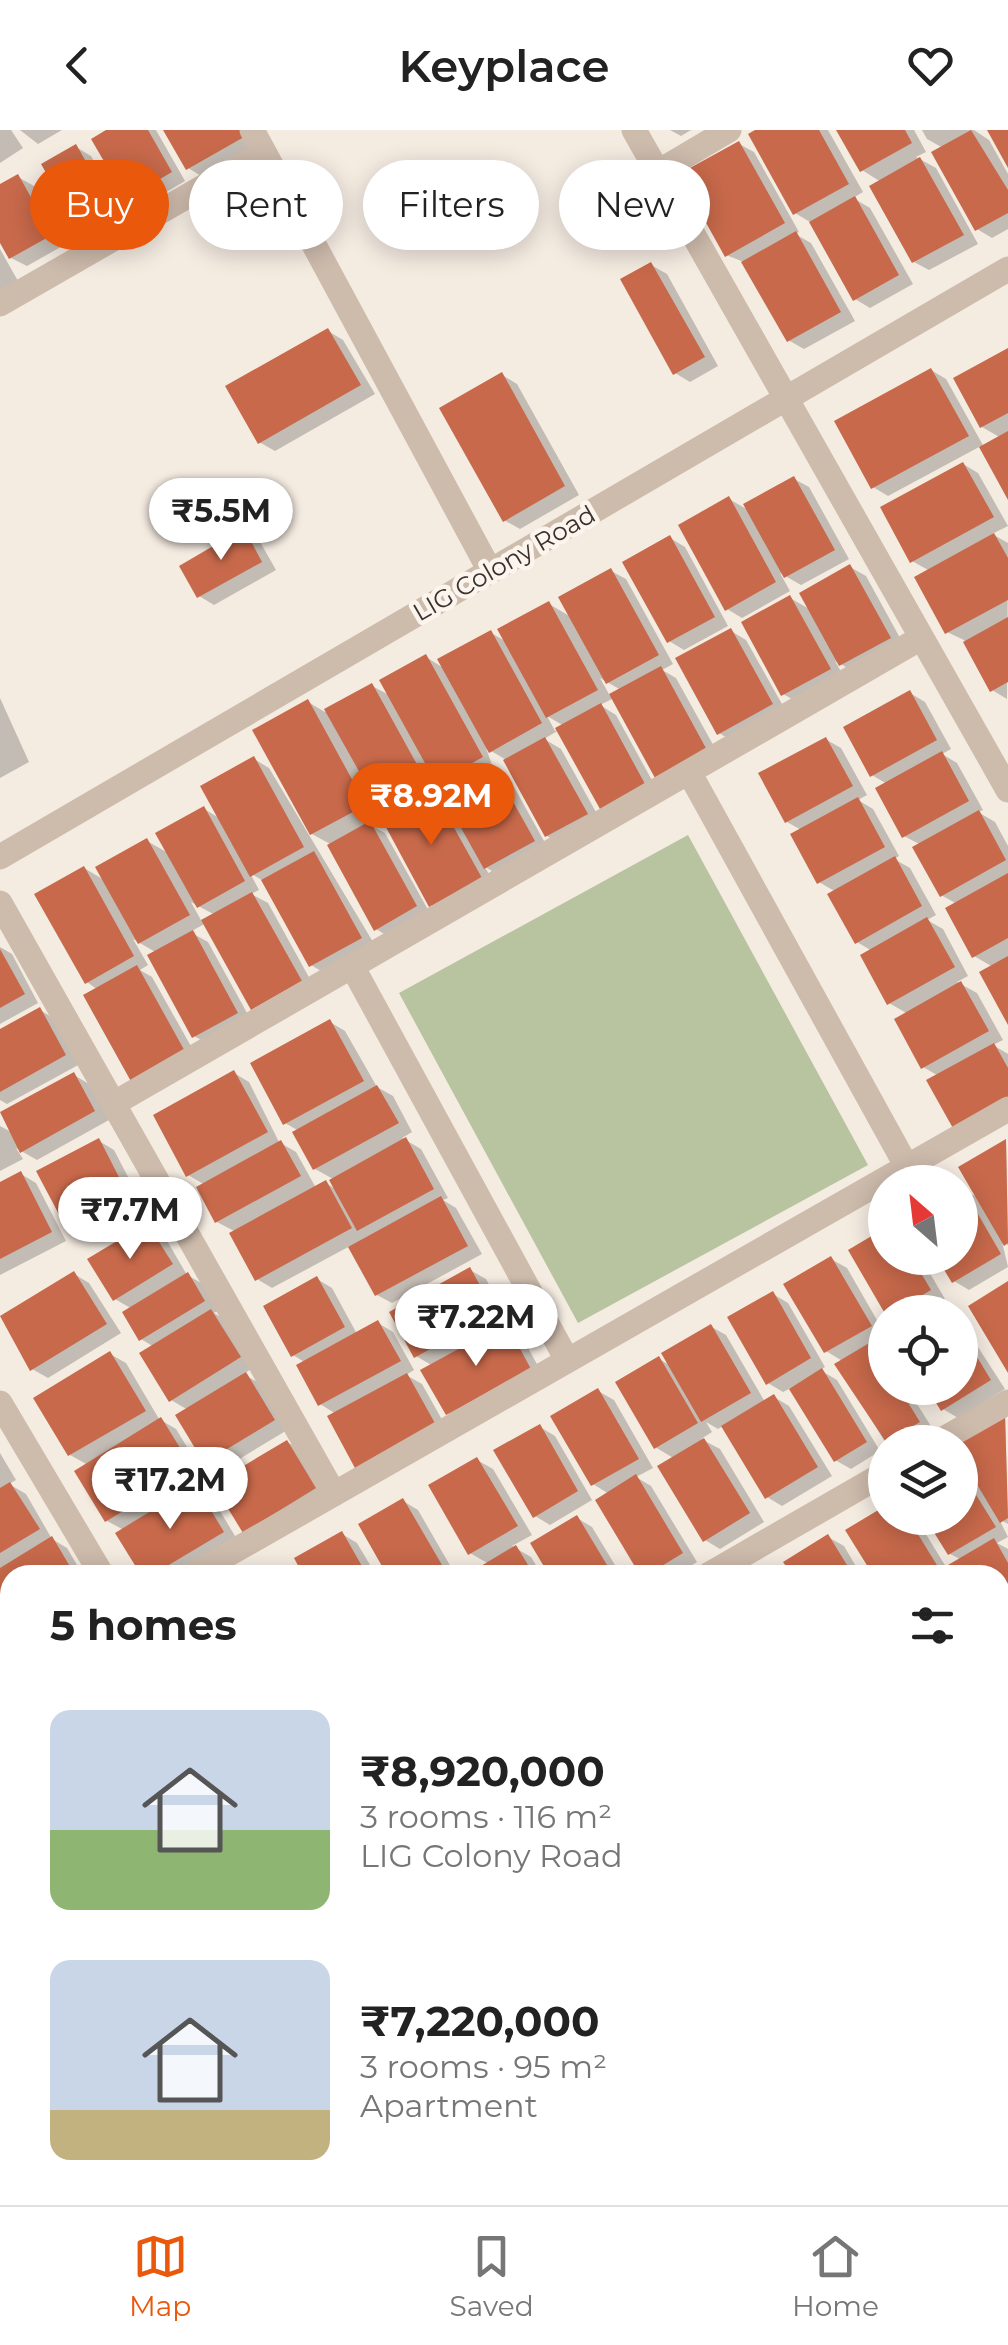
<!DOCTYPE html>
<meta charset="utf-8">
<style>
:root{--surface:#fff;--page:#f2f2f2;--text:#222;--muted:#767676;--line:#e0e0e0;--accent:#ea580c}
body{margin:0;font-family:Montserrat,sans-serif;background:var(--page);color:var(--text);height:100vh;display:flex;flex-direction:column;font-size:38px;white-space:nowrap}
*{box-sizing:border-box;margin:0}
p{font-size:32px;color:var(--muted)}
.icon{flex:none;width:55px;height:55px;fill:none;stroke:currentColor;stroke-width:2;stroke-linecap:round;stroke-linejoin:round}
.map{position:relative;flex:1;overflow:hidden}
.details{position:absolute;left:0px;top:1435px;width:1010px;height:640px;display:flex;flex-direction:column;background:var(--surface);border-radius:30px 30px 0 0;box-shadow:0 5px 25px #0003}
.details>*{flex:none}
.top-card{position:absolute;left:30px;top:30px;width:950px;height:90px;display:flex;gap:20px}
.needle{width:65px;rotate:332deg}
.controls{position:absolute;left:868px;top:1035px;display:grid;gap:20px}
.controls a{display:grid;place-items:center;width:110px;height:110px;border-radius:50%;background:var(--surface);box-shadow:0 5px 25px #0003;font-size:50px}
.price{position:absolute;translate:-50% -85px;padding:0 22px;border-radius:35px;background:#fff;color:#222;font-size:32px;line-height:65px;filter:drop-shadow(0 2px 5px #0008)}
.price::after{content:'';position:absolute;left:50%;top:60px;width:30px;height:22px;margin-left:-15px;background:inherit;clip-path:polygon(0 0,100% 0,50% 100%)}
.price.selected{background:var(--accent);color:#fff}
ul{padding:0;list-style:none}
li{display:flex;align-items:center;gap:30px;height:250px;padding:0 50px}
li span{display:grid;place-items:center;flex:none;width:280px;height:200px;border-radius:20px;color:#555}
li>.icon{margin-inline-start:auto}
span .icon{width:120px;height:120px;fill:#fffc;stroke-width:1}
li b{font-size:42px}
h2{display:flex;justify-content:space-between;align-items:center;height:120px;padding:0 50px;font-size:42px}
.chip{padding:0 35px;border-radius:45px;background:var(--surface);box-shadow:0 5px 25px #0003;font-size:35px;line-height:90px}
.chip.selected{background:var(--accent);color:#fff}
header{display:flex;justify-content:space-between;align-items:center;height:130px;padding:0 50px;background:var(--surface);font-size:45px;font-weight:600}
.dock{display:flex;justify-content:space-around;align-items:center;height:140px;border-top:2px solid var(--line);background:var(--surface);font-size:28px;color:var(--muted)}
.dock a{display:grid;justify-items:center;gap:5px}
.dock .selected{color:var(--accent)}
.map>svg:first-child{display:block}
.green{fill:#b8c4a0}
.shadow{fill:#0003;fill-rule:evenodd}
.building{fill:#c8694b}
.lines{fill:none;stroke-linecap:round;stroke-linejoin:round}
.minor{stroke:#cdbbac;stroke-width:25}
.labels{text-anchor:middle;stroke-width:9;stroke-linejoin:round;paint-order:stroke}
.street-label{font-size:25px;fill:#3b302b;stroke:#fbf5ee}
</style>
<header><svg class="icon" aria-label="back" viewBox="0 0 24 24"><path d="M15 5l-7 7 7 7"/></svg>Keyplace<svg class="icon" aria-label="heart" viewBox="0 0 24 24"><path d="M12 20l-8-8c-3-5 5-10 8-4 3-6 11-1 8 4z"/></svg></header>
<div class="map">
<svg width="1008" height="2075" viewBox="0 0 1008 2075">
<rect width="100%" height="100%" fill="#f4ebe1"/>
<path class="green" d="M 688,705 L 868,1035 L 578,1193 L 399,863 Z
M 1008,1689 L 1008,2075 L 338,2075 L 356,2065 L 1000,2065 L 1000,1693 Z"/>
<path class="shadow" d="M 0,0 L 11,0 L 23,18 L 0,33 Z
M 20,0 L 62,0 L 38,14 Z
M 112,0 L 156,0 L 185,51 L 143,76 L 127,67 Z
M 166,0 L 248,0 L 258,16 L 203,47 L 188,38 Z
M 670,0 L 691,0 L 681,6 Z
M 761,0 L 828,0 L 863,62 L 853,68 L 870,78 L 913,154 L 870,178 L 855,169 L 810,92 L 795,83 Z
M 839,0 L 914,0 L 926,22 L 916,27 L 936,38 L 978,114 L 929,140 L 914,132 L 881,52 L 862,40 Z
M 922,0 L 974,0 L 989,10 L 1008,44 L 1008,99 L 992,108 L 977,99 L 943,18 L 927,9 Z
M 739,14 L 754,22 L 799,102 L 795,104 L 811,113 L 855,191 L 804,219 L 788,210 L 744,132 L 726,125 Z
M 76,17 L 91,26 L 121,78 L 89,96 L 74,87 Z
M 18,47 L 34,56 L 66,114 L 27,136 L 11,128 L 0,108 L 0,57 Z
M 0,119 L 18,151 L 0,162 Z
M 651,135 L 667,144 L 718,236 L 690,252 L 675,243 Z
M 328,201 L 343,210 L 375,264 L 275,321 L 259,312 Z
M 1008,221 L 1008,364 L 981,316 L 888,366 L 873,357 L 931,240 L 946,249 L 984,317 L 1001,308 L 982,297 Z
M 502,245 L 517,254 L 579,365 L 520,399 L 504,390 Z
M 963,334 L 978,343 L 1008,396 L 992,404 L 1008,413 L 1007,569 L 992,560 L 964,510 L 947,502 L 930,441 L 912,431 Z
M 794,349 L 809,357 L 849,429 L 801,455 L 780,443 L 790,461 L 742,488 L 727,479 L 729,369 L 750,381 Z
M 244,401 L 259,410 L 276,440 L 214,475 L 199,466 Z
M 670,408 L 685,417 L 728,496 L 684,520 L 669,511 Z
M 850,437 L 866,446 L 905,517 L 857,543 L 835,531 L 844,547 L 799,573 L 783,564 L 790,468 L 811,480 Z
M 611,441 L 626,449 L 673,534 L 662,540 L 676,548 L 721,629 L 614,568 L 600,575 L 616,585 L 659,663 L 559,600 L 544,609 L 561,619 L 602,693 L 562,714 L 547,706 L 508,631 L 486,618 L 493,638 L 508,646 L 549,720 L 501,746 L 485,737 L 496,757 L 447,784 L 431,775 L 396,683 L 372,669 L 380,684 L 365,692 L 385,703 L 431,785 L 391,808 L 376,799 L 332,715 L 312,704 L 308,572 L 325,582 L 372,556 L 391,566 L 426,527 L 445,539 L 491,503 L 507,512 L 549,474 L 571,487 ZM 600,548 L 621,560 L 610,566 ZM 547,586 L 564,596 L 555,601 ZM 434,650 L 451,659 L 449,672 L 432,662 L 439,658 Z
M 731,501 L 746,510 L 787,583 L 734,612 L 719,603 Z
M 910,563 L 925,572 L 951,619 L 942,624 L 957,633 L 983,680 L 978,682 L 995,692 L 1008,716 L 1008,890 L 993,837 L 974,826 L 957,774 L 941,765 L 921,715 L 904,706 L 887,654 L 872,645 Z
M 0,568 L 29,632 L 0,648 Z
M 825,609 L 841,618 L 867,665 L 858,670 L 873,679 L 899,726 L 894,729 L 910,738 L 936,785 L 927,790 L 943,799 L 968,846 L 957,852 L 977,863 L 1003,910 L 993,915 L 1008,924 L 1008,986 L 923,937 L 908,884 L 889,873 L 872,821 L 857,812 L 836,762 L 819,752 L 803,701 L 787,692 Z
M 254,629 L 269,638 L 376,817 L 326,844 L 311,835 L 265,752 L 250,743 L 259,760 L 251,764 L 268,773 L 316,860 L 206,793 L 190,802 L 208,812 L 252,892 L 210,915 L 194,906 L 157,823 L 133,809 L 148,835 L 140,840 L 152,847 L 201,934 L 87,852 L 84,738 L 106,751 L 147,711 L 170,724 L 204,679 L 221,689 ZM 191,772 L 215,785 L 202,792 Z
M 0,817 L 12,824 L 38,873 L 0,894 Z
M 40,880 L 55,889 L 80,934 L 7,974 L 0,970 L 0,902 Z
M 330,892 L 345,901 L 377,957 L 393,966 L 412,1002 L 402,1008 L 421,1019 L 448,1068 L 443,1070 L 456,1078 L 482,1124 L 392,1173 L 377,1165 L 350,1116 L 272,1158 L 257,1149 L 236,1102 L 217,1092 L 205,1055 L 188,1045 L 234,943 L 249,952 L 279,1012 L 296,1022 L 316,1058 L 326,1053 L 337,1060 L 335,1050 L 315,1039 L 299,1001 L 285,993 Z
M 74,945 L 89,954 L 109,990 L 37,1030 L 16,1018 L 23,1029 L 0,1041 L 0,996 L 13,1003 Z
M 99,1011 L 114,1020 L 139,1068 L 80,1099 L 65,1090 Z
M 1006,1012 L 1008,1115 L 1002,1112 L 1008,1137 L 969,1160 L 954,1151 L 940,1128 L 960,1128 L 960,1058 L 979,1068 L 961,1038 Z
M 21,1044 L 36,1053 L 66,1111 L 0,1145 L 0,1055 Z
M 147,1096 L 163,1104 L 187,1145 L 203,1154 L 219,1180 L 214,1183 L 227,1191 L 255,1237 L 243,1244 L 261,1254 L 289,1299 L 221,1340 L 206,1331 L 188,1280 L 171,1270 L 154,1217 L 141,1209 L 132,1179 L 115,1169 Z
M 885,1101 L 885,1128 L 921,1128 L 945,1169 L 923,1182 L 887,1182 L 851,1121 Z
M 831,1129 L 847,1138 L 885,1204 L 870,1214 L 885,1223 L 885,1258 L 907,1258 L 934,1301 L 915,1312 L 885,1312 L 838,1235 L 844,1232 L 826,1221 Z
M 470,1140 L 486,1149 L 509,1192 L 503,1195 L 521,1205 L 544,1247 L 463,1292 L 448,1283 L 433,1236 L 416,1226 Z
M 74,1144 L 89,1153 L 121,1203 L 48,1248 L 32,1239 Z
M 317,1149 L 332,1158 L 357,1204 L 378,1193 L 393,1202 L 414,1240 L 406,1245 L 422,1254 L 450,1304 L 336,1284 L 320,1274 L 306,1233 L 293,1225 Z
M 773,1164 L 788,1173 L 825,1237 L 820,1240 L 837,1250 L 880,1321 L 851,1339 L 835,1330 L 791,1258 L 783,1262 L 768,1253 Z
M 960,1189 L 1005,1259 L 958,1288 L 943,1279 L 930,1258 L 960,1258 Z
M 710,1196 L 726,1205 L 765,1272 L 774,1267 L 789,1276 L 832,1346 L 782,1376 L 767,1367 L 723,1296 L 718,1299 L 706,1292 L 712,1302 L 701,1309 L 720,1319 L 764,1392 L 720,1419 L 705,1410 L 675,1329 L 655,1317 L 659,1229 L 671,1236 Z
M 110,1224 L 126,1233 L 159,1289 L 176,1299 L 206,1348 L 194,1356 L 211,1366 L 238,1411 L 181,1445 L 144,1445 L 124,1400 L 107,1391 L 88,1335 L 70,1325 Z
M 598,1261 L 614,1270 L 653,1338 L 636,1347 L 651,1356 L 697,1432 L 676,1445 L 643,1445 L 609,1364 L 593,1354 Z
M 1005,1286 L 1008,1394 L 999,1389 L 1008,1407 L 997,1413 L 1008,1419 L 1008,1516 L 1000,1511 L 1000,1445 L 957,1445 L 962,1430 L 950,1424 L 928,1388 L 960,1388 L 960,1338 L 976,1348 L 960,1321 Z
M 540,1297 L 555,1306 L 592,1370 L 550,1395 L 535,1386 Z
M 287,1312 L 303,1321 L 330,1367 L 245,1401 Z
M 0,1323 L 16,1350 L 9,1354 L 26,1364 L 52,1409 L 67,1418 L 83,1445 L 10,1445 L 10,1516 L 0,1510 Z
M 477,1330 L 493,1339 L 532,1405 L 512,1416 L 531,1427 L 542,1445 L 473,1445 L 489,1434 L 470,1423 Z
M 403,1371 L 418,1380 L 455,1444 L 390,1445 Z
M 885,1379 L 885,1388 L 916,1388 L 951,1445 L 876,1445 Z
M 577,1388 L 592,1397 L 621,1445 L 552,1445 Z
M 342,1404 L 357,1413 L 376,1445 L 306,1445 Z
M 828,1407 L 844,1416 L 861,1445 L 795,1445 Z
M 283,1439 L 294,1445 L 272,1445 Z
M 0,1547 L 10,1563 L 10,1757 L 0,1741 Z
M 10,1871 L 10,1894 L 0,1877 Z
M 0,1890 L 10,1904 L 10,2021 L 0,2005 Z
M 0,2025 L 10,2041 L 10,2065 L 25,2065 L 31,2075 L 0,2075 Z
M 37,2065 L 103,2065 L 87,2075 L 43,2075 Z"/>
<path class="building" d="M 106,0 L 148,0 L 172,42 L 126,69 L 91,9 Z
M 163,0 L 240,0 L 244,7 L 186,40 Z
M 755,0 L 819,0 L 849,54 L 793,85 L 748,4 Z
M 836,0 L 905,0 L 912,13 L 860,42 Z
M 971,0 L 1008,60 L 1008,83 L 975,101 L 931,22 Z
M 987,0 L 1008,0 L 1008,38 Z
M 739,11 L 785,93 L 725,127 L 679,44 Z
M 76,14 L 107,69 L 72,89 L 41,34 Z
M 920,27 L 964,105 L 912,133 L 869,56 Z
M 18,44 L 52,105 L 9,129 L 0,113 L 0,54 Z
M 855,66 L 899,145 L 853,171 L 809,92 Z
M 796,101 L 841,182 L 787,212 L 741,132 Z
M 651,132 L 705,227 L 673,245 L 620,149 Z
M 328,198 L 361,255 L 258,314 L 225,256 Z
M 1008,218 L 1008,283 L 980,298 L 953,248 Z
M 931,238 L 969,306 L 871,359 L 834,291 Z
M 502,242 L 565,356 L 503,392 L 439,278 Z
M 1008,301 L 1008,370 L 979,317 Z
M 963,332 L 994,387 L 910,433 L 880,377 Z
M 794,346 L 835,420 L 784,448 L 743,374 Z
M 729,366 L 776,452 L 725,481 L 678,395 Z
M 244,398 L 262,432 L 197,468 L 179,436 Z
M 994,403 L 1008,428 L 1008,470 L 945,504 L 914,447 Z
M 670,405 L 715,487 L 667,513 L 622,432 Z
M 850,434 L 891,508 L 839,536 L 799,463 Z
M 611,438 L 659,525 L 606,554 L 558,467 Z
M 790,465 L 831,539 L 781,566 L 741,492 Z
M 549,471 L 598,560 L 546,588 L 497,499 Z
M 1008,487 L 1008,552 L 990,562 L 963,512 Z
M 731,498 L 773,574 L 717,605 L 675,528 Z
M 491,500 L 542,593 L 489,623 L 437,529 Z
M 426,524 L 483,627 L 436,653 L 379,550 Z
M 661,536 L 707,620 L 655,648 L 609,564 Z
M 372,553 L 425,649 L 378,675 L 324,579 Z
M 910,560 L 937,610 L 870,647 L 843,597 Z
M 308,569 L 366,675 L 310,705 L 252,600 Z
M 601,573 L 645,654 L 600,679 L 555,598 Z
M 545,607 L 588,684 L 545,707 L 503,630 Z
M 826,607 L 853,656 L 785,693 L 758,643 Z
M 942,621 L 969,671 L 902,708 L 875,658 Z
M 254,626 L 304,717 L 250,747 L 200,656 Z
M 492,634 L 535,711 L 484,739 L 441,662 Z
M 433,660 L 482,748 L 429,777 L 381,688 Z
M 858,667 L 885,717 L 817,754 L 790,704 Z
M 204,676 L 245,751 L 197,778 L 155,703 Z
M 979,680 L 1006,730 L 940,767 L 912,717 Z
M 370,691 L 417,776 L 374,801 L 327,715 Z
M 147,708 L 190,785 L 138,814 L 95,737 Z
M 314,721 L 362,808 L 309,837 L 261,750 Z
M 895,726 L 922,776 L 855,814 L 827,764 Z
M 84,736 L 134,826 L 85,854 L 34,764 Z
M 1008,743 L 1008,808 L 972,828 L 945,778 Z
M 252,762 L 302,851 L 251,880 L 201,790 Z
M 927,787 L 955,837 L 887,875 L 860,825 Z
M 193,800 L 238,883 L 192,908 L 147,825 Z
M 0,819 L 25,864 L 0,878 Z
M 1008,826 L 1008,895 L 979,842 Z
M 137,835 L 187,925 L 133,955 L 83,865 Z
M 961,851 L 989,901 L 921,939 L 894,889 Z
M 40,877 L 66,925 L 0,962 L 0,899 Z
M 330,889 L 364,951 L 283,995 L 250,933 Z
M 994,913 L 1008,938 L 1008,970 L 954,1000 L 926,950 Z
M 234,940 L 268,1002 L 186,1047 L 153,985 Z
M 74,942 L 95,981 L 20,1023 L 0,982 Z
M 377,955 L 399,993 L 313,1040 L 292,1002 Z
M 406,1007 L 434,1059 L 357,1101 L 329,1050 Z
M 99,1008 L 125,1059 L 63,1092 L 36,1041 Z
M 1006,1009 L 1008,1113 L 1004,1116 L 958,1037 Z
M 281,1010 L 301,1046 L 215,1093 L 196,1057 Z
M 21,1041 L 52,1102 L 0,1129 L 0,1052 Z
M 326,1050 L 352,1098 L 255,1151 L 229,1103 Z
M 960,1053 L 1001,1124 L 952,1153 L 937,1128 L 960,1128 Z
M 441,1066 L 468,1116 L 375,1166 L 348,1117 Z
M 147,1093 L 173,1134 L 113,1171 L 87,1129 Z
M 885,1098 L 885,1128 L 912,1128 L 931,1160 L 894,1182 L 884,1182 L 848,1120 Z
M 831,1126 L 872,1196 L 824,1223 L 783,1154 Z
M 470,1137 L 495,1183 L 414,1228 L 389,1182 Z
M 74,1141 L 107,1194 L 30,1241 L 0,1186 Z
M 188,1142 L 205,1171 L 139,1211 L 122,1182 Z
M 317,1146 L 345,1197 L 291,1227 L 263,1176 Z
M 1008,1151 L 1008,1243 L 968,1176 Z
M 773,1161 L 811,1228 L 766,1255 L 727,1187 Z
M 211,1179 L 241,1227 L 169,1272 L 139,1223 Z
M 378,1190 L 401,1231 L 318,1276 L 296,1235 Z
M 506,1193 L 531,1239 L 446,1285 L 420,1240 Z
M 711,1194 L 751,1263 L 701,1292 L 661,1223 Z
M 960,1199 L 991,1250 L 941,1281 L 927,1258 L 960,1258 Z
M 871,1212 L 885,1234 L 885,1258 L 899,1258 L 920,1292 L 886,1312 L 834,1234 Z
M 110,1221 L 146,1281 L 68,1326 L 33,1268 Z
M 659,1226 L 698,1293 L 654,1319 L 615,1252 Z
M 822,1238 L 867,1312 L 834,1332 L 789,1259 Z
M 246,1242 L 275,1290 L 204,1333 L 175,1285 Z
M 407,1243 L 436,1295 L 356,1340 L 327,1286 Z
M 598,1258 L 639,1329 L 591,1356 L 550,1286 Z
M 774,1264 L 818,1337 L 765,1369 L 721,1296 Z
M 1005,1283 L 1008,1388 L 1000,1393 L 960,1326 L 960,1310 Z
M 161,1287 L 193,1339 L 105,1392 L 74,1341 Z
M 540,1294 L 578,1361 L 533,1388 L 493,1320 Z
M 704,1308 L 750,1383 L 703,1412 L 657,1336 Z
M 287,1310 L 316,1358 L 243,1403 L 213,1354 Z
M 477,1327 L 518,1396 L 468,1425 L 428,1355 Z
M 960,1339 L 996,1397 L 948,1425 L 925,1388 L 960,1388 Z
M 636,1344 L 683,1423 L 647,1445 L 640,1445 L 595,1370 Z
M 10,1352 L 40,1399 L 0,1423 L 0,1358 Z
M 195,1354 L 224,1402 L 152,1445 L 141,1445 L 115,1403 Z
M 403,1368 L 442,1435 L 425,1445 L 387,1445 L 358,1394 Z
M 885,1376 L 885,1388 L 908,1388 L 943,1445 L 873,1445 L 845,1400 Z
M 577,1385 L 613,1445 L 549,1445 L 530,1413 Z
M 342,1401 L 367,1445 L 303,1445 L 294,1428 Z
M 828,1404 L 853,1445 L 792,1445 L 783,1432 Z
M 52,1406 L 75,1445 L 10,1445 L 10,1499 L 0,1506 L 0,1438 Z
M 994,1408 L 1008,1433 L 1008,1500 L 1000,1505 L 1000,1445 L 954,1445 L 948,1435 Z
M 516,1415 L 534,1445 L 466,1445 Z
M 10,1596 L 10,1672 L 0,1679 L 0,1602 Z
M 10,1687 L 10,1762 L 0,1746 L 0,1693 Z
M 0,1901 L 10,1917 L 10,1969 L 0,1975 Z
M 10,1988 L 10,2026 L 0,2010 L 0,1994 Z
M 0,2038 L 10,2054 L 10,2065 L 17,2065 L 23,2075 L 0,2075 Z
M 34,2065 L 75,2065 L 59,2075 L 40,2075 Z"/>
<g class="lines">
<path class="minor" d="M 634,0 L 1008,660
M 264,22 L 490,441
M 658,42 L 729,0
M 0,174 L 264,22 L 252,0
M 689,642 L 907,1037
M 0,727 L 1008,139
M 0,773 L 334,1364
M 352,836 L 567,1230
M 113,974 L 921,508
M 0,1273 L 102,1445
M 938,1312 L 1008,1272
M 192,1445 L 1008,979
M 708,1445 L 885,1343
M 1000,1567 L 1008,1562
M 0,1777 L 10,1792
M 0,1851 L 10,1846
M 138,2075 L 154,2065"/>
</g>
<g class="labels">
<g class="street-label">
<text transform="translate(504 433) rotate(-30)" y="9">LIG Colony Road</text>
</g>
</g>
</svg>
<div class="controls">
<a><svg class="needle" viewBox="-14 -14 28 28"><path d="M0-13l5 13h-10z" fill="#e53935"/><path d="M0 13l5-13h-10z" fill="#767676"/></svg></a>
<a><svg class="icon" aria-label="locate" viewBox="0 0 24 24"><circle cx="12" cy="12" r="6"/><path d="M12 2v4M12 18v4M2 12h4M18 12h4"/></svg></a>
<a><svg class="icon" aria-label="layers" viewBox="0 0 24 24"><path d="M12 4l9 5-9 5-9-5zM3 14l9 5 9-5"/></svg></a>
</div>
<b class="price" style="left:221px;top:433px">₹5.5M</b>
<b class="price selected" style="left:431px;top:718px">₹8.92M</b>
<b class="price" style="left:130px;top:1132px">₹7.7M</b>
<b class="price" style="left:476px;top:1239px">₹7.22M</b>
<b class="price" style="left:170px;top:1402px">₹17.2M</b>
<div class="top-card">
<a class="chip selected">Buy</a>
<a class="chip">Rent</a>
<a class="chip">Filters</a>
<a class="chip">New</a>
</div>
<section class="details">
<h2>5 homes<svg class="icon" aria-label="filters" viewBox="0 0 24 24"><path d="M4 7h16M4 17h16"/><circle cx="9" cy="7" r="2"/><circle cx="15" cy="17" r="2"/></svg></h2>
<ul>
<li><span style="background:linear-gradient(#c9d6e8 60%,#8fb573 0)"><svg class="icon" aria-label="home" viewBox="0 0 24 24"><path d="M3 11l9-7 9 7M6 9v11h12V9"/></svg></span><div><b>₹8,920,000</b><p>3 rooms · 116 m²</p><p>LIG Colony Road</p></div></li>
<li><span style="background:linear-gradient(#c9d6e8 75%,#c2b280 0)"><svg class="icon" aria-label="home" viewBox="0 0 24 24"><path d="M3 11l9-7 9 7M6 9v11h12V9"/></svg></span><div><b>₹7,220,000</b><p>3 rooms · 95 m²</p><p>Apartment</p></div></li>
</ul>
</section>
</div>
<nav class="dock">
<a class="selected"><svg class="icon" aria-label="map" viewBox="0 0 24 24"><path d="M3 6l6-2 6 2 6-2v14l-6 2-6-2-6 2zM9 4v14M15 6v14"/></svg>Map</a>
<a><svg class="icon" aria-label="saved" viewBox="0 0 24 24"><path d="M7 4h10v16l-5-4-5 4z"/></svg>Saved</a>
<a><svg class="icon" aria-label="home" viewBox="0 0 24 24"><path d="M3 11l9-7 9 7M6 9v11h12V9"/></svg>Home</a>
</nav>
